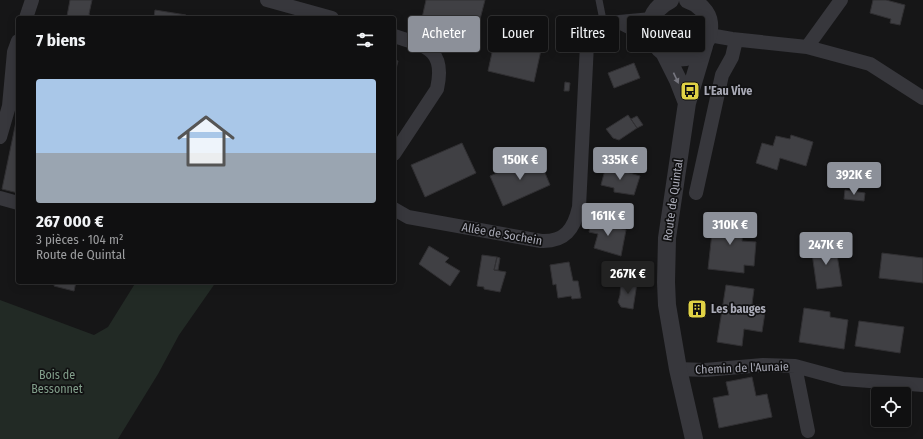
<!DOCTYPE html>
<html lang="fr">
<meta charset="utf-8">
<style>
:root{--surface:#101011;--page:#1e1e1f;--text:#f1f3f6;--muted:#9c9d9f;--line:#303031;--accent:#8c9099}
body{margin:0;font-family:"Fira Sans Condensed",sans-serif;background:var(--page);color:var(--text);height:100vh;display:flex;flex-direction:column;font-size:15px;white-space:nowrap}
*{box-sizing:border-box;margin:0}
p{font-size:13px;color:var(--muted)}
.icon{flex:none;width:22px;height:22px;fill:none;stroke:currentColor;stroke-width:2;stroke-linecap:round;stroke-linejoin:round}
.map{position:relative;flex:1;overflow:hidden}
.details{position:absolute;left:16px;top:16px;width:380px;height:268px;display:flex;flex-direction:column;background:var(--surface);border-radius:4px;box-shadow:0 2px 10px #0003,0 0 0 1px var(--line)}
.details>*{flex:none}
.top-card{position:absolute;left:408px;top:16px;width:380px;height:36px;display:flex;gap:8px}
.tools{position:absolute;left:871px;top:387px;display:grid;gap:8px}
.tools a{display:grid;place-items:center;width:40px;height:40px;border-radius:4px;background:var(--surface);box-shadow:0 2px 10px #0003,0 0 0 1px var(--line);font-size:20px}
.price{position:absolute;translate:-50% -34px;padding:0 9px;border-radius:4px;background:var(--accent);color:#fff;font-size:13px;line-height:26px;filter:drop-shadow(0 1px 2px #0008)}
.price::after{content:'';position:absolute;left:50%;top:24px;width:12px;height:9px;margin-left:-6px;background:inherit;clip-path:polygon(0 0,100% 0,50% 100%)}
.price.active{background:#222;color:#fff}
ul{padding:0;list-style:none}
li{display:grid;align-content:center;gap:8px;height:212px;padding:0 20px}
li span{display:grid;place-items:center;height:124px;border-radius:4px;color:#555}
li>.icon{margin-inline-start:auto}
span .icon{width:72px;height:72px;fill:#fffc;stroke-width:1}
li b{font-size:17px}
h2{display:flex;justify-content:space-between;align-items:center;height:48px;padding:0 20px;font-size:17px}
.pill{padding:0 14px;border-radius:4px;background:var(--surface);box-shadow:0 2px 10px #0003,0 0 0 1px var(--line);font-size:14px;line-height:36px}
.pill.active{background:var(--accent);color:#fff}
.map>svg:first-child{display:block}
.green{fill:#222a25}
.building{fill:#404044;stroke:#313033}
.lines{fill:none;stroke-linecap:round;stroke-linejoin:round}
.service{stroke:#37373c;stroke-width:7}
.minor{stroke:#37373c;stroke-width:14}
.tertiary{stroke:#37373c;stroke-width:18}
.oneway{fill:#76767f}
.labels{text-anchor:middle;stroke-width:3.5;stroke-linejoin:round;paint-order:stroke}
.poi-label{font-size:12px;font-weight:bold;fill:#a9aab6;stroke:#111112;text-anchor:start}
.street-label{font-size:12px;fill:#a9aab6;stroke:#111112}
.park-label{font-size:12px;fill:#829f8b;stroke:#111112}
</style>
<div class="map">
<svg width="923" height="439" viewBox="0 0 923 439">
<rect width="100%" height="100%" fill="#161617"/>
<path class="green" d="M 136,282 L 216,282 L 179,335 L 158,374 L 118,439 L 0,439 L 0,300 L 94,335 L 108,327 Z"/>
<path class="building" d="M 70,0 L 92,0 L 89,14 L 91,18 L 67,16 Z
M 426,0 L 485,0 L 477,31 L 422,18 Z
M 873,0 L 886,0 L 905,5 L 900,25 L 890,23 L 891,19 L 870,13 Z
M 155,10 L 186,15 L 185,18 L 154,17 Z
M 495,39 L 541,50 L 534,82 L 488,71 Z
M 394,60 L 398,61 L 394,77 Z
M 634,63 L 640,78 L 614,88 L 608,73 Z
M 565,82 L 570,83 L 569,91 L 564,91 Z
M 18,112 L 18,193 L 2,189 Z
M 628,115 L 637,128 L 619,140 L 613,138 L 606,129 Z
M 637,116 L 643,125 L 637,128 L 631,119 Z
M 791,135 L 813,142 L 806,166 L 780,158 L 777,170 L 756,163 L 762,143 L 773,146 L 776,136 L 790,139 Z
M 462,143 L 476,173 L 425,197 L 411,165 Z
M 538,156 L 550,185 L 503,206 L 490,176 Z
M 606,166 L 640,176 L 634,195 L 614,192 L 614,188 L 601,185 Z
M 845,190 L 865,193 L 864,201 L 844,199 Z
M 714,215 L 744,218 L 742,241 L 756,242 L 754,266 L 744,265 L 744,273 L 708,269 Z
M 592,217 L 604,220 L 603,224 L 626,230 L 621,256 L 594,248 L 598,234 L 589,232 Z
M 835,242 L 842,286 L 817,289 L 811,246 Z
M 429,246 L 449,258 L 445,262 L 460,271 L 450,286 L 419,264 Z
M 882,253 L 923,258 L 923,283 L 879,278 Z
M 482,255 L 497,257 L 494,270 L 506,272 L 500,292 L 484,289 L 484,287 L 477,286 Z
M 497,257 L 500,258 L 498,270 L 494,270 Z
M 569,262 L 573,281 L 578,281 L 581,298 L 572,299 L 571,296 L 558,298 L 556,284 L 553,285 L 550,265 Z
M 621,281 L 637,283 L 633,309 L 621,307 L 618,302 L 620,295 Z
M 55,282 L 76,282 L 74,291 L 54,286 Z
M 726,285 L 754,289 L 752,304 L 766,306 L 762,332 L 744,329 L 742,346 L 717,342 Z
M 694,305 L 699,305 L 700,312 L 695,313 Z
M 804,308 L 830,312 L 830,317 L 848,320 L 844,349 L 799,342 Z
M 859,321 L 904,327 L 900,353 L 855,346 Z
M 752,377 L 756,396 L 767,394 L 772,417 L 719,428 L 713,398 L 729,395 L 726,382 Z"/>
<g class="lines">
<path class="service" d="M 599,0 L 604,25"/>
<path class="minor" d="M 267,0 L 332,18
M 26,18 L 32,0
M 621,23 L 653,39
M 709,35 L 732,39 L 807,47 L 870,64 L 923,98
M 394,36 C 426,46 446,49 437,89 L 394,154
M 807,47 L 841,0
M 0,137 L 9,106 L 14,52 L 18,41
M 696,193 L 722,75 L 732,57 L 736,40
M 0,198 L 18,203
M 394,209 L 408,217 L 541,241 C 565,242 574,229 579,207 L 587,44 L 594,31 L 608,23 L 652,19
M 795,366 L 808,431
M 678,369 L 705,370 L 763,365 L 795,366 L 843,379 L 923,385"/>
<path class="tertiary" d="M 670,0 C 626,22 667,79 700,49 C 707,42 710,33 709,23 C 708,12 698,3 688,0
M 664,52 L 678,80 L 687,103
M 694,439 L 678,369 L 667,305 L 666,282 L 667,238 L 687,103 L 704,46"/>
</g>
<defs><path id="oneway-solid" d="M-6-.8H1V-3.2L6.5 0L1 3.2V.8H-6Z"/></defs>
<use class="oneway" href="#oneway-solid" transform="translate(676 78) rotate(65)"/>
<defs>
<g id="bus-square" transform="scale(1)"><rect x="-9" y="-9" width="18" height="18" rx="4" fill="#e0d245" stroke="#111112"/><path d="M-5-6H5V4H4V6H2V4H-2V6H-4V4H-5ZM-3.5-4V0h7V-4ZM-3.5 1.2v1.5H-2V1.2ZM2 1.2v1.5H3.5V1.2Z" fill="#111"/></g>
<g id="building-square" transform="scale(1)"><rect x="-9" y="-9" width="18" height="18" rx="4" fill="#e0d245" stroke="#111112"/><path d="M-4-6H4V6H1V3H-1V6H-4ZM-2.5-4.3h1.7v1.8h-1.7ZM.8-4.3h1.7v1.8H.8ZM-2.5-1h1.7V.8h-1.7ZM.8-1h1.7V.8H.8Z" fill="#111"/></g>
</defs>
<g fill-rule="evenodd">
<use href="#bus-square" x="690" y="91"/>
<use href="#building-square" x="697" y="309"/>
</g>
<g class="labels">
<g class="poi-label">
<text x="704" y="95">L'Eau Vive</text>
<text x="711" y="313">Les bauges</text>
</g>
<g class="street-label">
<text transform="translate(673 200) rotate(-82)" y="4">Route de Quintal</text>
<text transform="translate(502 234) rotate(10)" y="4">Allée de Sochein</text>
<text transform="translate(742 368) rotate(-2)" y="4">Chemin de l'Aunaie</text>
</g>
<g class="park-label">
<text x="57" y="379">Bois de<tspan x="57" dy="14">Bessonnet</tspan></text>
</g>
</g>
</svg>
<div class="tools">
<a><svg class="icon" aria-label="locate" viewBox="0 0 24 24"><circle cx="12" cy="12" r="6"/><path d="M12 2v4M12 18v4M2 12h4M18 12h4"/></svg></a>
</div>
<b class="price" style="left:520px;top:181px">150K €</b>
<b class="price" style="left:620px;top:181px">335K €</b>
<b class="price" style="left:854px;top:196px">392K €</b>
<b class="price" style="left:608px;top:237px">161K €</b>
<b class="price" style="left:730px;top:246px">310K €</b>
<b class="price" style="left:826px;top:266px">247K €</b>
<b class="price active" style="left:628px;top:295px">267K €</b>
<div class="top-card">
<a class="pill active">Acheter</a>
<a class="pill">Louer</a>
<a class="pill">Filtres</a>
<a class="pill">Nouveau</a>
</div>
<section class="details">
<h2>7 biens<svg class="icon" aria-label="filters" viewBox="0 0 24 24"><path d="M4 7h16M4 17h16"/><circle cx="9" cy="7" r="2"/><circle cx="15" cy="17" r="2"/></svg></h2>
<ul>
<li><span style="background:linear-gradient(#a9c7e8 60%,#9aa5b1 0)"><svg class="icon" aria-label="home" viewBox="0 0 24 24"><path d="M3 11l9-7 9 7M6 9v11h12V9"/></svg></span><div><b>267 000 €</b><p>3 pièces · 104 m²</p><p>Route de Quintal</p></div></li>
</ul>
</section>
</div>
